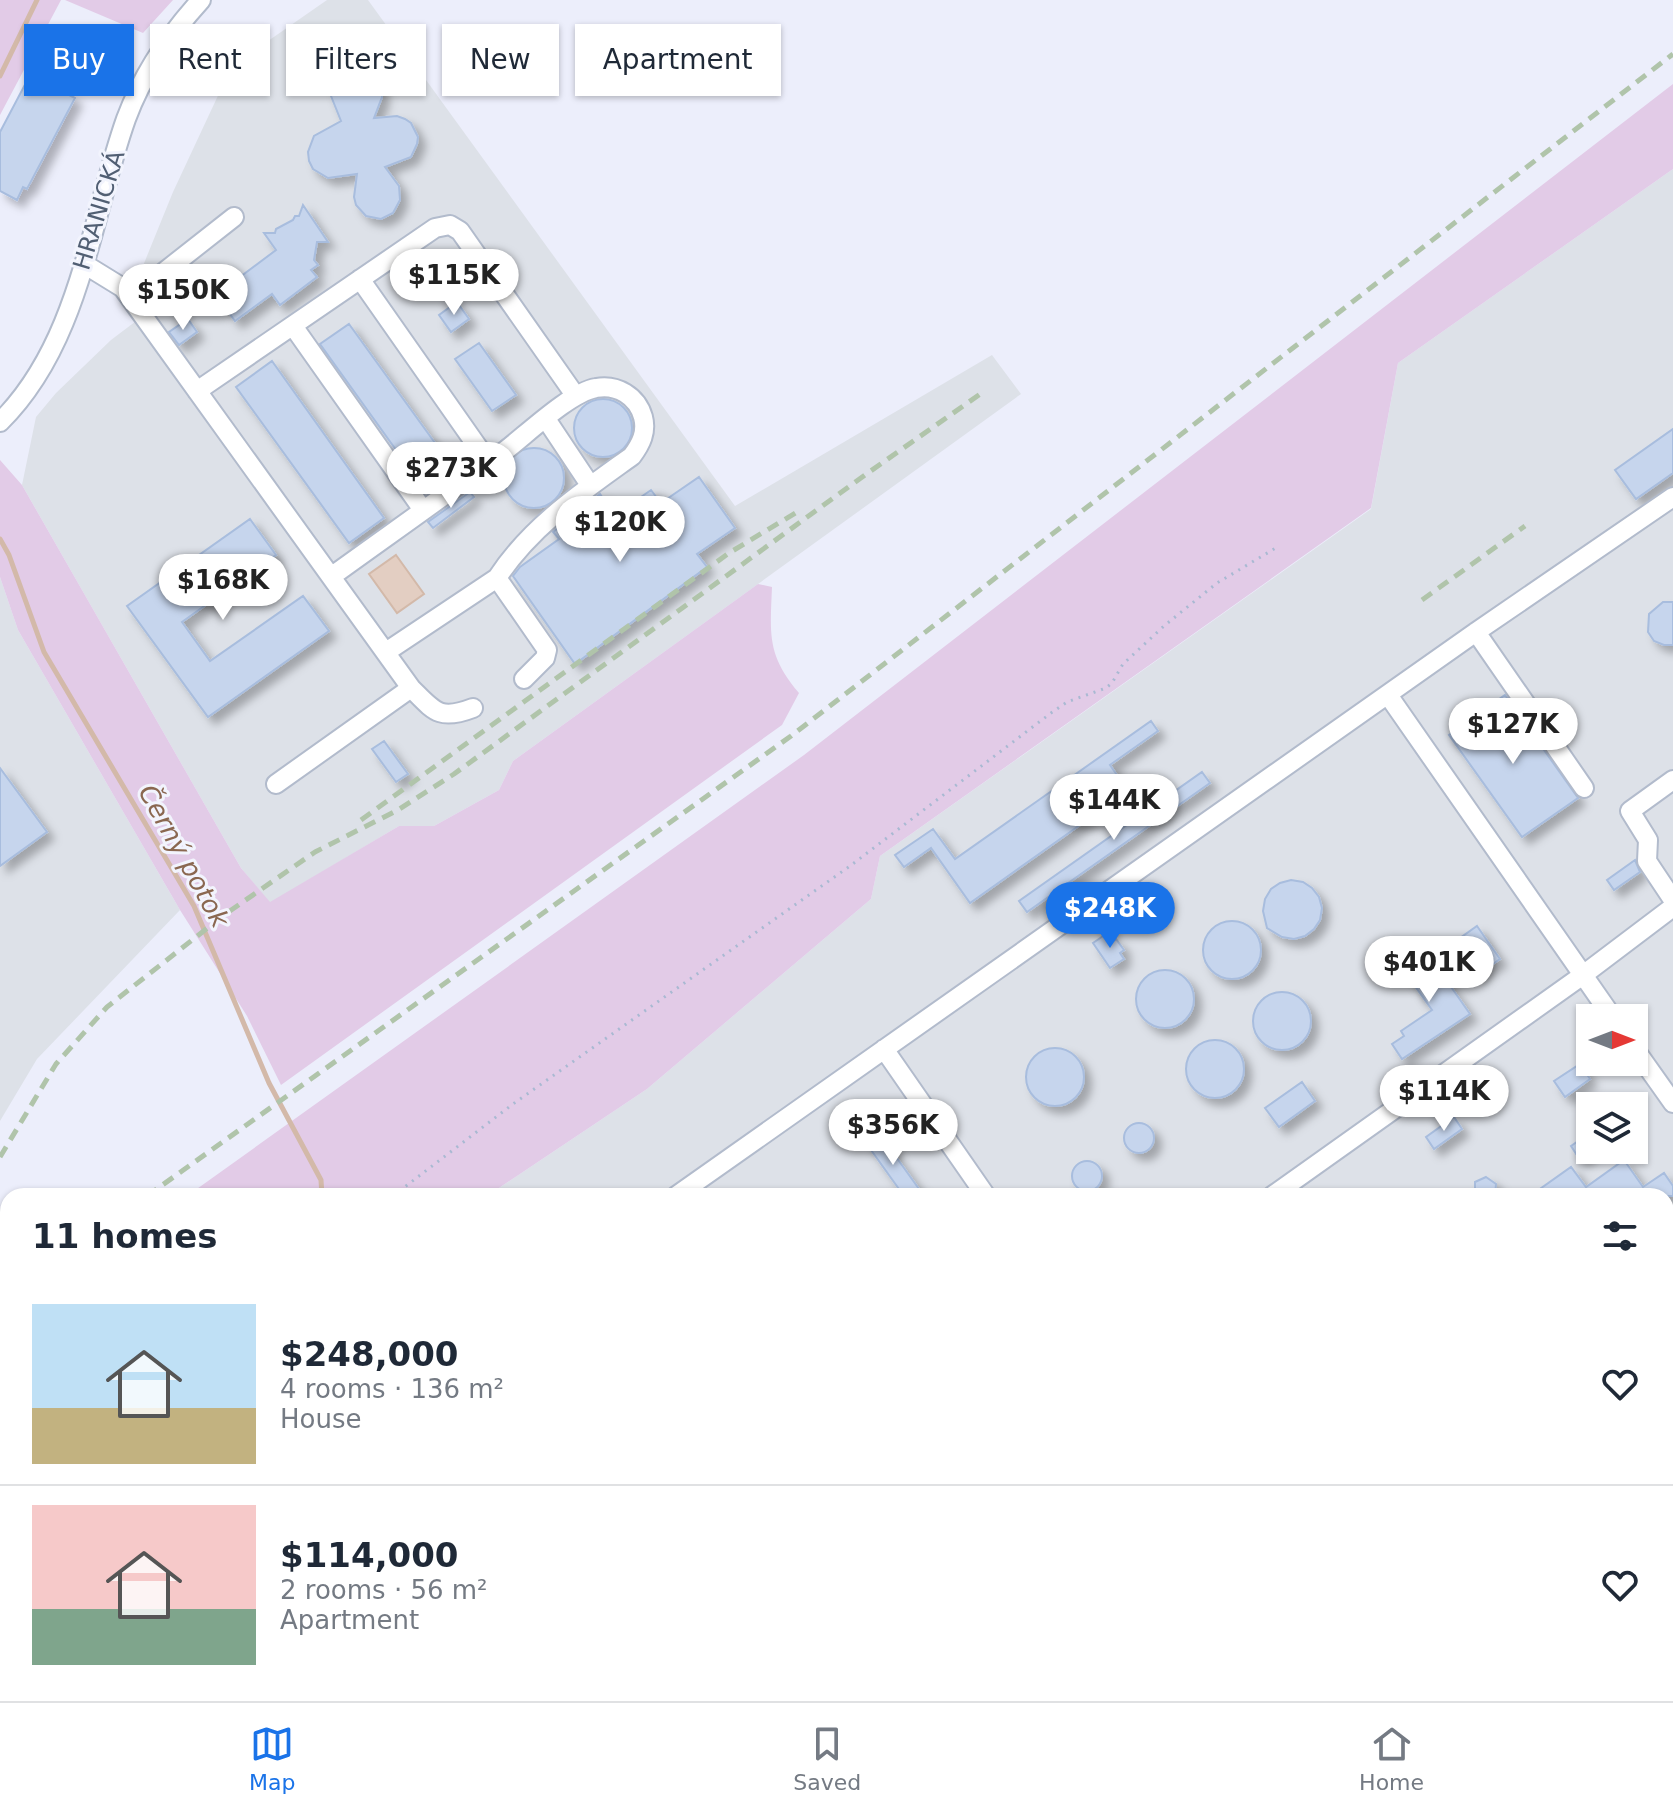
<!DOCTYPE html>
<meta charset="utf-8">
<style>
:root{--surface:#fff;--page:#f2f2f3;--text:#1f2937;--muted:#747a83;--line:#e0e1e3;--accent:#1a73e8}
body{margin:0;font-family:"DejaVu Sans",sans-serif;background:var(--page);color:var(--text);height:100vh;display:flex;flex-direction:column;font-size:30px;white-space:nowrap}
*{box-sizing:border-box;margin:0}
p{font-size:26px;color:var(--muted)}
.icon{flex:none;width:44px;height:44px;fill:none;stroke:currentColor;stroke-width:2;stroke-linecap:round;stroke-linejoin:round}
.map{position:relative;flex:1;overflow:hidden}
.details{position:absolute;left:0px;top:1188px;width:1674px;height:514px;display:flex;flex-direction:column;background:var(--surface);border-radius:24px 24px 0 0;box-shadow:0 2px 6px #0004}
.details>*{flex:none}
.top-card{position:absolute;left:24px;top:24px;width:800px;height:72px;display:flex;gap:16px}
.needle{width:52px;rotate:90deg}
.buttons{position:absolute;left:1576px;top:1004px;display:grid;gap:16px}
.buttons a{display:grid;place-items:center;width:72px;height:72px;border-radius:0px;background:var(--surface);box-shadow:0 2px 6px #0004;font-size:40px}
.price{position:absolute;translate:-50% -68px;padding:0 18px;border-radius:28px;background:#fff;color:#222;font-size:26px;line-height:52px;filter:drop-shadow(0 2px 4px #0008)}
.price::after{content:'';position:absolute;left:50%;top:48px;width:24px;height:18px;margin-left:-12px;background:inherit;clip-path:polygon(0 0,100% 0,50% 100%)}
.price.current{background:var(--accent);color:#fff}
ul{padding:0;list-style:none}
li{display:flex;align-items:center;gap:24px;height:200px;padding:0 32px}
li+li{border-top:2px solid var(--line)}
li span{display:grid;place-items:center;flex:none;width:224px;height:160px;border-radius:0px;color:#555}
li>.icon{margin-inline-start:auto}
span .icon{width:96px;height:96px;fill:#fffc;stroke-width:1}
li b{font-size:34px}
h2{display:flex;justify-content:space-between;align-items:center;height:96px;padding:0 32px;font-size:34px}
.chip{padding:0 28px;border-radius:0px;background:var(--surface);box-shadow:0 2px 6px #0004;font-size:28px;line-height:72px}
.chip.current{background:var(--accent);color:#fff}
.dock{display:flex;justify-content:space-around;align-items:center;height:112px;border-top:2px solid var(--line);background:var(--surface);font-size:22px;color:var(--muted)}
.dock a{display:grid;justify-items:center;gap:4px}
.dock .current{color:var(--accent)}
.map>svg:first-child{display:block}
.industrial{fill:#dde1e8;fill-rule:evenodd}
.green{fill:#e2cbe7}
.water{fill:#e3cec2;stroke:#d3b9a9;stroke-width:2}
.lines{fill:none;stroke-linecap:round;stroke-linejoin:round}
.stream{stroke:#d3b9a9;stroke-width:5}
.building{fill:#c6d5ed;stroke:#a8bdde;stroke-width:2;filter:url(#shadow)}
.minor-casing{stroke:#b2bbcc;stroke-width:22}
.path{stroke:#a9b9d2;stroke-width:3;stroke-dasharray:2 6;stroke-linecap:butt}
.minor{stroke:#fff;stroke-width:18}
.rail{stroke:#b0c4aa;stroke-width:5;stroke-dasharray:12 8;stroke-linecap:butt}
.labels{text-anchor:middle;stroke-width:6;stroke-linejoin:round;paint-order:stroke}
.street-label{font-size:24px;fill:#515f73;stroke:#f2f4fd}
.water-label{font-size:26px;font-style:italic;fill:#8a6750;stroke:#f2f4fd}
</style>
<div class="map">
<svg width="1673" height="1701" viewBox="0 0 1673 1701">
<defs>
<filter id="shadow"><feDropShadow dx="7" dy="7" stdDeviation="4" flood-color="#0004"/></filter>
</defs>
<rect width="100%" height="100%" fill="#eceefb"/>
<path class="industrial" d="M 327,0 L 368,0 L 735,506 L 992,355 L 1021,394 L 513,761 L 499,790 L 434,826 L 399,826 L 270,903 L 241,868 L 22,485 L 36,417 L 56,393 L 111,340 L 152,309 L 136,283 L 173,192 L 229,72 L 242,59 Z
M 1673,169 L 1673,1701 L 0,1701 L 0,1525 L 8,1520 L 8,1694 L 1666,1694 L 1666,1196 L 487,1196 L 647,1089 L 871,899 L 880,856 L 1371,509 L 1398,363 ZM 1590,1018 L 1634,1018 L 1634,1062 L 1590,1062 ZM 1590,1106 L 1634,1106 L 1634,1150 L 1590,1150 Z
M 0,577 L 18,630 L 180,910 L 37,1059 L 0,1121 Z"/>
<path class="green" d="M 0,0 L 61,0 L 0,115 Z
M 65,0 L 173,0 L 143,33 Z
M 1673,84 L 1673,169 L 1398,363 L 1371,508 L 880,856 L 871,899 L 647,1089 L 487,1196 L 187,1196 L 804,755 Z
M 0,460 L 22,485 L 241,868 L 270,902 L 399,826 L 434,826 L 499,790 L 513,761 L 758,584 L 772,587 C 770,635 767,655 799,693 L 782,725 L 281,1085 L 247,1016 L 180,910 L 18,630 L 0,577 Z
M 8,1324 L 8,1520 L 0,1525 L 0,1330 Z"/>
<path class="water" d="M 396,555 L 424,594 L 397,613 L 369,574 Z"/>
<g class="lines">
<path class="stream" d="M 0,76 L 37,0
M 0,539 L 9,555 L 44,652 L 194,906 L 269,1083 L 321,1180 L 322,1196"/>
</g>
<path class="building" d="M 350,65 L 367,67 L 380,80 L 382,97 L 374,118 L 397,116 L 405,119 L 411,123 L 418,137 L 417,144 L 411,157 L 385,167 L 399,186 L 400,200 L 393,213 L 381,219 L 366,216 L 356,205 L 354,197 L 357,174 L 328,178 L 313,169 L 309,161 L 308,152 L 314,136 L 341,121 L 329,91 L 335,75 Z
M 30,75 L 75,98 L 27,189 L 23,187 L 17,200 L 0,191 L 0,132 Z
M 303,205 L 328,242 L 317,242 L 314,260 L 318,265 L 311,270 L 317,277 L 280,305 L 272,294 L 235,321 L 216,295 L 276,250 L 264,233 L 275,233 L 276,229 L 293,220 L 295,216 L 299,216 Z
M 457,302 L 469,319 L 451,332 L 439,315 Z
M 188,319 L 197,332 L 179,345 L 169,332 Z
M 349,324 L 456,472 L 427,493 L 320,344 Z
M 479,343 L 516,395 L 492,411 L 455,359 Z
M 272,361 L 384,518 L 349,543 L 236,387 Z
M574 428a29 29 0 1 1 58 0a29 29 0 1 1-58 0Z
M 1673,429 L 1673,473 L 1636,499 L 1615,470 Z
M504 478a30 30 0 1 1 60 0a30 30 0 1 1-60 0Z
M 699,477 L 735,528 L 697,554 L 707,567 L 575,664 L 513,576 L 520,567 L 559,539 L 553,532 L 600,494 L 615,515 L 651,490 L 661,503 Z
M 470,492 L 474,497 L 433,528 L 428,522 Z
M 250,519 L 276,555 L 182,622 L 210,661 L 303,596 L 329,631 L 208,717 L 127,606 Z
M 1663,602 L 1673,602 L 1673,645 L 1664,645 L 1654,641 L 1648,632 L 1649,614 Z
M 1505,695 L 1578,798 L 1522,837 L 1449,735 Z
M 1151,721 L 1158,731 L 1110,765 L 1128,791 L 970,903 L 931,848 L 904,867 L 895,855 L 933,829 L 955,859 Z
M 384,741 L 408,774 L 396,782 L 372,749 Z
M 0,768 L 47,832 L 0,866 Z
M 1202,772 L 1210,783 L 1027,912 L 1019,901 Z
M 1635,860 L 1640,872 L 1614,890 L 1607,880 Z
M 1291,880 L 1303,882 L 1312,888 L 1319,897 L 1322,908 L 1320,920 L 1314,929 L 1305,936 L 1294,939 L 1282,937 L 1267,928 L 1263,911 L 1265,899 L 1271,889 L 1280,883 Z
M1203 950a29 29 0 1 1 58 0a29 29 0 1 1-58 0Z
M 1477,926 L 1500,959 L 1476,976 L 1453,943 Z
M 1106,934 L 1112,942 L 1116,939 L 1124,950 L 1120,953 L 1124,959 L 1110,968 L 1093,943 Z
M 1423,947 L 1470,1014 L 1402,1059 L 1392,1044 L 1404,1036 L 1401,1031 L 1432,1010 L 1399,964 Z
M1136 999a29 29 0 1 1 58 0a29 29 0 1 1-58 0Z
M1253 1021a29 29 0 1 1 58 0a29 29 0 1 1-58 0Z
M1186 1069a29 29 0 1 1 58 0a29 29 0 1 1-58 0Z
M1026 1077a29 29 0 1 1 58 0a29 29 0 1 1-58 0Z
M 1580,1064 L 1590,1079 L 1565,1097 L 1554,1081 Z
M 1302,1082 L 1315,1101 L 1279,1127 L 1265,1108 Z
M 1454,1117 L 1462,1129 L 1434,1149 L 1426,1137 Z
M1124 1138a15 15 0 1 1 30 0a15 15 0 1 1-30 0Z
M 879,1133 L 924,1196 L 904,1196 L 866,1143 Z
M 1590,1133 L 1590,1153 L 1580,1160 L 1571,1146 Z
M 1624,1160 L 1643,1187 L 1664,1173 L 1673,1186 L 1673,1196 L 1530,1196 L 1571,1167 L 1586,1187 Z
M1072 1176a15 15 0 1 1 30 0a15 15 0 1 1-30 0Z
M 1486,1177 L 1496,1184 L 1495,1196 L 1475,1196 L 1475,1182 Z"/>
<g class="lines">
<g class="minor-casing">
<path id="minor" d="M 84,264 L 123,288 L 411,688 L 276,784
M 360,279 L 489,463
M 131,298 L 234,217
M 293,326 L 423,510
M 197,391 L 435,228 L 450,225 L 460,231 L 575,395
M 546,419 L 590,485
M 0,422 C 80,343 90,221 126,119 C 142,76 170,34 201,0
M 332,576 C 390,534 449,493 506,450 C 528,433 571,392 596,388 C 617,384 637,396 643,417 C 647,432 641,444 632,456 C 582,492 531,526 497,578 L 547,650 L 545,658 L 524,679
M 1476,632 L 1584,788
M 386,652 L 497,578
M 411,688 C 434,711 439,721 473,708
M 1388,695 L 1613,1018
M 1673,780 L 1630,811 L 1648,840 L 1647,861 L 1673,900
M 1634,1048 L 1673,1103
M 884,1049 L 986,1196
M 676,1196 L 1476,632 L 1673,497
M 1272,1196 L 1583,975 L 1673,907
M 1666,1334 L 1673,1329
M 0,1673 L 8,1667
M 261,1694 L 265,1701
M 478,1694 L 483,1701
M 596,1694 L 601,1701
M 1339,1694 L 1344,1701
M 132,1701 L 142,1694
M 548,1701 L 558,1694
M 1147,1701 L 1157,1694"/>
</g>
<path class="path" d="M 393,1196 L 513,1104 L 850,866 L 1051,713 L 1067,702 L 1106,688 L 1112,683 L 1123,664 L 1164,626 L 1217,583 L 1279,546
M 0,1470 L 8,1464"/>
<use href="#minor" class="minor"/>
<path class="rail" d="M 1422,600 L 1525,526
M 361,820 L 729,553 L 802,509
M 0,1157 L 56,1064 L 107,1007 L 224,915 L 315,852 L 398,810 L 454,774 L 865,475 L 983,392
M 147,1196 L 791,736 L 1673,54
M 1666,1283 L 1673,1278
M 0,1313 L 8,1308
M 1661,1701 L 1673,1693"/>
</g>
<g class="labels">
<g class="street-label">
<text transform="translate(99 210) rotate(-73)" y="8">HRANICKÁ</text>
</g>
<g class="water-label">
<text transform="translate(184 856) rotate(61)" y="9">Černý potok</text>
</g>
</g>
</svg>
<div class="buttons">
<a><svg class="needle" viewBox="-14 -14 28 28"><path d="M0-13l5 13h-10z" fill="#e53935"/><path d="M0 13l5-13h-10z" fill="#747a83"/></svg></a>
<a><svg class="icon" aria-label="layers" viewBox="0 0 24 24"><path d="M12 4l9 5-9 5-9-5zM3 14l9 5 9-5"/></svg></a>
</div>
<b class="price" style="left:454px;top:317px">$115K</b>
<b class="price" style="left:183px;top:332px">$150K</b>
<b class="price" style="left:451px;top:510px">$273K</b>
<b class="price" style="left:620px;top:564px">$120K</b>
<b class="price" style="left:223px;top:622px">$168K</b>
<b class="price" style="left:1513px;top:766px">$127K</b>
<b class="price" style="left:1114px;top:842px">$144K</b>
<b class="price current" style="left:1110px;top:950px">$248K</b>
<b class="price" style="left:1429px;top:1004px">$401K</b>
<b class="price" style="left:1444px;top:1133px">$114K</b>
<b class="price" style="left:893px;top:1167px">$356K</b>
<div class="top-card">
<a class="chip current">Buy</a>
<a class="chip">Rent</a>
<a class="chip">Filters</a>
<a class="chip">New</a>
<a class="chip">Apartment</a>
</div>
<section class="details">
<h2>11 homes<svg class="icon" aria-label="filters" viewBox="0 0 24 24"><path d="M4 7h16M4 17h16"/><circle cx="9" cy="7" r="2"/><circle cx="15" cy="17" r="2"/></svg></h2>
<ul>
<li><span style="background:linear-gradient(#bfe0f5 65%,#c2b280 0)"><svg class="icon" aria-label="home" viewBox="0 0 24 24"><path d="M3 11l9-7 9 7M6 9v11h12V9"/></svg></span><div><b>$248,000</b><p>4 rooms · 136 m²</p><p>House</p></div><svg class="icon" aria-label="heart" viewBox="0 0 24 24"><path d="M12 20l-8-8c-3-5 5-10 8-4 3-6 11-1 8 4z"/></svg></li>
<li><span style="background:linear-gradient(#f6c9c9 65%,#7fa58c 0)"><svg class="icon" aria-label="home" viewBox="0 0 24 24"><path d="M3 11l9-7 9 7M6 9v11h12V9"/></svg></span><div><b>$114,000</b><p>2 rooms · 56 m²</p><p>Apartment</p></div><svg class="icon" aria-label="heart" viewBox="0 0 24 24"><path d="M12 20l-8-8c-3-5 5-10 8-4 3-6 11-1 8 4z"/></svg></li>
</ul>
</section>
</div>
<nav class="dock">
<a class="current"><svg class="icon" aria-label="map" viewBox="0 0 24 24"><path d="M3 6l6-2 6 2 6-2v14l-6 2-6-2-6 2zM9 4v14M15 6v14"/></svg>Map</a>
<a><svg class="icon" aria-label="saved" viewBox="0 0 24 24"><path d="M7 4h10v16l-5-4-5 4z"/></svg>Saved</a>
<a><svg class="icon" aria-label="home" viewBox="0 0 24 24"><path d="M3 11l9-7 9 7M6 9v11h12V9"/></svg>Home</a>
</nav>
